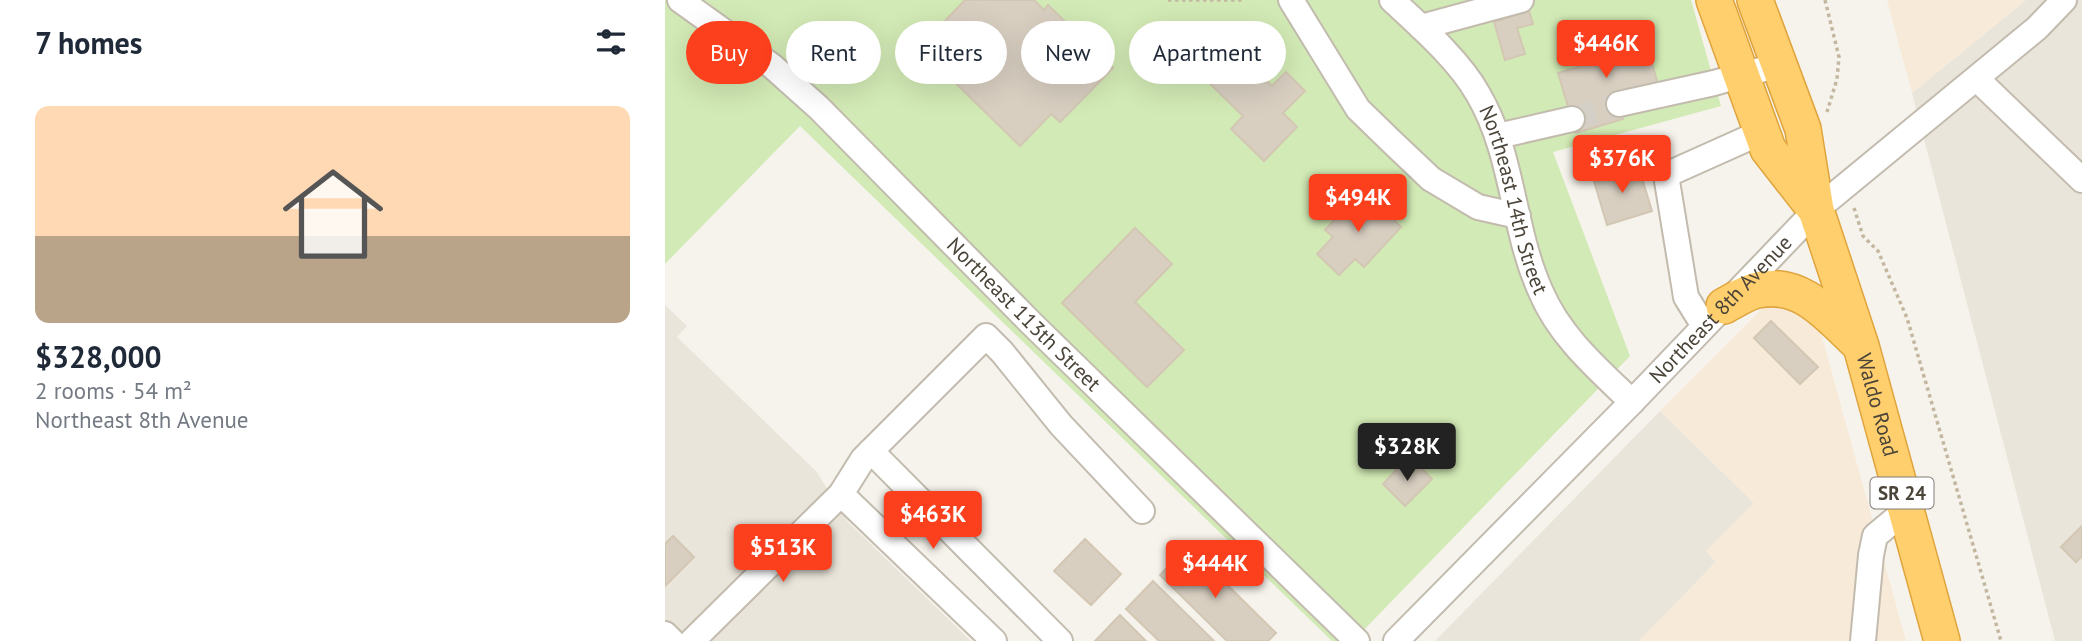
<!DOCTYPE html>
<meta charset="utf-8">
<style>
:root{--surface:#fff;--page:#f6f6f7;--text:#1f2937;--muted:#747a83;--accent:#fc3f1d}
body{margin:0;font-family:"PT Sans",sans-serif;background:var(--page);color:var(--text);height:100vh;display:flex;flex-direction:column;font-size:26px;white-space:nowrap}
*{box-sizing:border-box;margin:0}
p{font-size:23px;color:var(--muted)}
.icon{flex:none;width:38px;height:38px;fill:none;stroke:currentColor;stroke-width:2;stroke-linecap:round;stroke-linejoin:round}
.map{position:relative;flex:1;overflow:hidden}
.panel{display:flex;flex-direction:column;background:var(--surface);width:665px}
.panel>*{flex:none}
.banner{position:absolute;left:21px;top:21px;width:665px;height:63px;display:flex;gap:14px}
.price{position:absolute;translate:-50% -60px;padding:0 16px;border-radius:7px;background:var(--accent);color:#fff;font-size:23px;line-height:46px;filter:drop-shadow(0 2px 4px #0008)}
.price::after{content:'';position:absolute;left:50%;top:42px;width:21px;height:16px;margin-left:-10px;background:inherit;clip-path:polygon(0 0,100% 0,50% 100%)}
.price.on{background:#222;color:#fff}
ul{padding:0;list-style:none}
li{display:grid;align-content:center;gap:14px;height:371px;padding:0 35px}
li span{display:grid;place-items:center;height:217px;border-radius:14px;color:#555}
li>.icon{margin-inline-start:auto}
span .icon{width:126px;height:126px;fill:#fffc;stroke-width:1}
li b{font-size:30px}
h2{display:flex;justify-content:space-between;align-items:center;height:84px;padding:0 35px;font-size:30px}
.chip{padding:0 24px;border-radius:32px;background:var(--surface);box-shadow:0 7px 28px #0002;font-size:24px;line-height:63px}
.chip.on{background:var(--accent);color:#fff}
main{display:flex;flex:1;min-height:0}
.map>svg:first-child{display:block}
.residential{fill:#eae5da}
.commercial{fill:#f7ead8}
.green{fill:#d2eab5}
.building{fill:#d8cfc1;stroke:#d3c7b4;stroke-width:2}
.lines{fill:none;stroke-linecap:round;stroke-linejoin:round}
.minor-tunnel{stroke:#d4d0c8;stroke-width:24;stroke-dasharray:24 12;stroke-linecap:butt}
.minor-casing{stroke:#c2bbae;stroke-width:28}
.highway-casing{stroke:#e0a43c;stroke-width:38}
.path{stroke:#c4b79f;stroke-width:3.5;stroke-dasharray:3.5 3.5;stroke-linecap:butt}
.minor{stroke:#fff;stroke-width:24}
.highway{stroke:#ffcf6e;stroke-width:35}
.labels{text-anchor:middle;stroke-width:7;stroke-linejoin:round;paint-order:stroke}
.shield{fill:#fff;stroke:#817c74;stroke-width:2}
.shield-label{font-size:19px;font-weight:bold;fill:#4b4439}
.street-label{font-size:21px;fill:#4b4439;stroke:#fff}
</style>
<main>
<section class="panel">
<h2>7 homes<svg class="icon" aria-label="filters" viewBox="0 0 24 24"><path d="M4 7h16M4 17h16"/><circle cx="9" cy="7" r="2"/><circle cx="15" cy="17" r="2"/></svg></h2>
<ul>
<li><span style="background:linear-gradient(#ffd9b3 60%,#b9a48a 0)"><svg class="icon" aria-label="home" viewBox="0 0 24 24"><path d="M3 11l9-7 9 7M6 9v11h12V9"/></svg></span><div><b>$328,000</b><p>2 rooms · 54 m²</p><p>Northeast 8th Avenue</p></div></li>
</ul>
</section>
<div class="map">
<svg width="1417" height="641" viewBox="0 0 1417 641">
<rect width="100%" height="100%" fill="#f6f3ec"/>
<path class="residential" d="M 1361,0 L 1417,0 L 1417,641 L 1390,641 L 1247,93 Z
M 0,305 L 22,326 L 12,337 L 151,471 L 183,522 L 306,641 L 0,641 Z
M 995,411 L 1089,503 L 1041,551 L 1051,562 L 974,641 L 770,641 Z"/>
<path class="commercial" d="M 1222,0 L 1361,0 L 1247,93 Z
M 1122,302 L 1152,319 L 1241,641 L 974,641 L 1051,562 L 1041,551 L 1089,503 L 995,411 L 1102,304 Z"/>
<path class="green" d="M 0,0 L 1026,0 L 1056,106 L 888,152 L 965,356 L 688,641 L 667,641 L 135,126 L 0,264 Z"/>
<path class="building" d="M 300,0 L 369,0 L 379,10 L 383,5 L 448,68 L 395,122 L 386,114 L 355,146 L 272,65 L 289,48 L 271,30 Z
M 864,11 L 868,24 L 852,28 L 860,54 L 840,60 L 829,22 Z
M 978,33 L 993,84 L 952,96 L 958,119 L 911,133 L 893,73 L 914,67 L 909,49 L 950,36 L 951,41 Z
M 566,46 L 607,86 L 621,72 L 640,91 L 618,113 L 632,127 L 599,161 L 566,129 L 578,116 L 537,76 Z
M 973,165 L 987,211 L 942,225 L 928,178 Z
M 698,190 L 736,227 L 699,267 L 690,259 L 674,275 L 652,254 L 668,237 L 660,230 Z
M 470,228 L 507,264 L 470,302 L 519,350 L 482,387 L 397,303 Z
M 1106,321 L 1153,367 L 1135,384 L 1089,338 Z
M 738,463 L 748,473 L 754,466 L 767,479 L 740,506 L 718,484 Z
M 1417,526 L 1417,556 L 1411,562 L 1396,547 Z
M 8,536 L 29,557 L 0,586 L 0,544 Z
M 420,539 L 456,574 L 426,605 L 389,571 Z
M 523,546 L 611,633 L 603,641 L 562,641 L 495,575 Z
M 488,581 L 549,641 L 494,641 L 461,609 Z
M 455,615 L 481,641 L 430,641 Z"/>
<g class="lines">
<path class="minor-tunnel" d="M 907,119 L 954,104"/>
<g class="minor-casing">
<g id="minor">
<path id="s1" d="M 15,0 L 107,66 L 154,108 L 366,323 L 692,641"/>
<path d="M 626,0 L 693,109 L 727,142 L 766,179 L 813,207 L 853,216"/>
<path id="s2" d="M 727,0 C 756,27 794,60 813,94 C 849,155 847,229 876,292 C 895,337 933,369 967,402"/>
<path d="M 756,27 L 856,0"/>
<path d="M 1312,79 L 1417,180"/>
<path d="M 954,104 L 1049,83 L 1113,65"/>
<path d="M 833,136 L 907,119"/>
<path d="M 1039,326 L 1021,297 L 1001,175 L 1097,132"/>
<path d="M 206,451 L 395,641"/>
<path d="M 176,494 L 329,641"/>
<path d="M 0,634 L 7,641"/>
<path d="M 27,641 L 176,494 L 198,459 L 321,336 L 337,352 L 396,425 L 477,511"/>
<path id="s3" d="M 731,641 L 967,402 L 1151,210 L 1372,28 L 1399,0"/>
<path d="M 1198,641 L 1206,555 L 1210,536 L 1241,510"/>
</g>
</g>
<g class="highway-casing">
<g id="highway">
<path d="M 1049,0 L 1103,149 L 1150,209"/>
<path id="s4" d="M 1090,0 L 1138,129 L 1151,210 L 1196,346 L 1277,641"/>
<path d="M 1059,306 C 1069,301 1081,292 1093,290 C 1137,281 1164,316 1193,343"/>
</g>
</g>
<path class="path" d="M 503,0 L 578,0
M 1160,0 L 1174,57 L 1172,79 L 1162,112
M 1189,208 L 1198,236 L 1213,251 L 1242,318 L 1336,641"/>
<use href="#minor" class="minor"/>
<use href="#highway" class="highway"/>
</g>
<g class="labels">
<rect class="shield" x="1205.5" y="477.5" width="63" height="31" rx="5"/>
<g class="shield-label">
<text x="1237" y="500">SR 24</text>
</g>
<g class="street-label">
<text dy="7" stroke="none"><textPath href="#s2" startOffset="240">Northeast 14th Street</textPath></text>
<text dy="7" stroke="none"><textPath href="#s3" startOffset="464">Northeast 8th Avenue</textPath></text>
<text dy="7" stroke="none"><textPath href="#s1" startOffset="467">Northeast 113th Street</textPath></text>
<text dy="7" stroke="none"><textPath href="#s4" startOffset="424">Waldo Road</textPath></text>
</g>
</g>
</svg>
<b class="price" style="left:941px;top:80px">$446K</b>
<b class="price" style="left:957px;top:195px">$376K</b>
<b class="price" style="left:693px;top:234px">$494K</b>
<b class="price on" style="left:742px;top:483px">$328K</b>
<b class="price" style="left:268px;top:551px">$463K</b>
<b class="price" style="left:118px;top:584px">$513K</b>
<b class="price" style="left:550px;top:600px">$444K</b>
<div class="banner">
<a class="chip on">Buy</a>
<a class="chip">Rent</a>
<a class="chip">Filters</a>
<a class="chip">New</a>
<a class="chip">Apartment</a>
</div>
</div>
</main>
